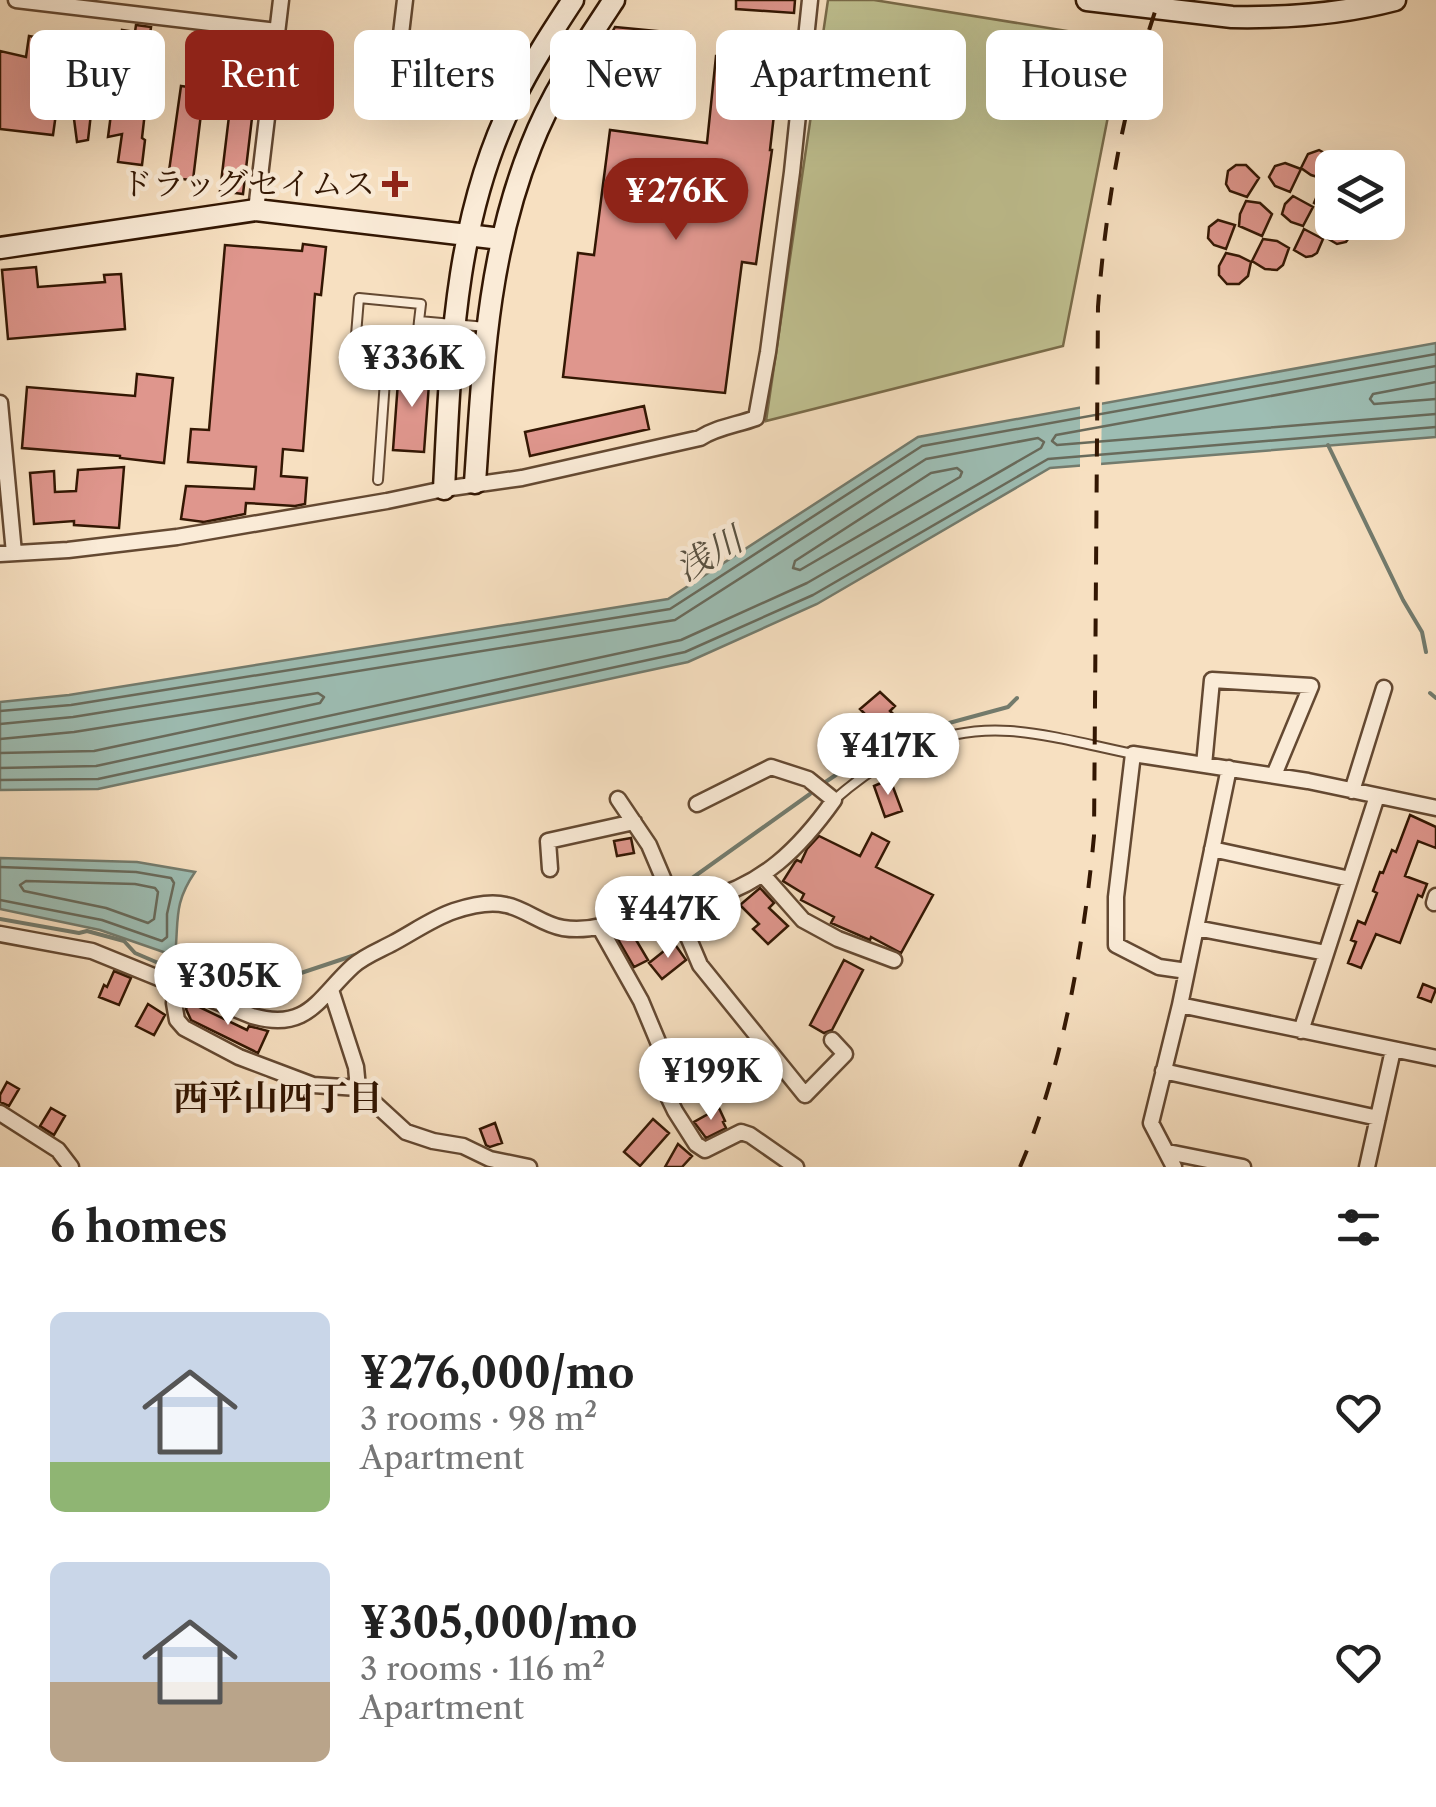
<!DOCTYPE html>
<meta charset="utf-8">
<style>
:root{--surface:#fff;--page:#f2f2f2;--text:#222;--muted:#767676;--accent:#8f2418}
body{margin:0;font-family:"Libre Caslon Text","Noto Serif JP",serif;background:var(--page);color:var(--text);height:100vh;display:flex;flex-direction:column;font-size:38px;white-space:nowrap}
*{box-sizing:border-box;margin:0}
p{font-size:32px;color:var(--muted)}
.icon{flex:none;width:55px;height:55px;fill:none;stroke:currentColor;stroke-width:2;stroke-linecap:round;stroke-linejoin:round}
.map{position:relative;height:1167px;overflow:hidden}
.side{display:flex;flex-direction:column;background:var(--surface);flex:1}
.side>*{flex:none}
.top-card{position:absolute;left:30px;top:30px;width:1378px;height:90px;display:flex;gap:20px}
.tools{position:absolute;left:1315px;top:150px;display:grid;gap:20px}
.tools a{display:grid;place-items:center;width:90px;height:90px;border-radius:15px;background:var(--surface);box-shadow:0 10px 40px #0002;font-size:50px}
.price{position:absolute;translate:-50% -85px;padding:0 22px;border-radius:35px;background:#fff;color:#222;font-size:32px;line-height:65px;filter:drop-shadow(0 2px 5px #0008)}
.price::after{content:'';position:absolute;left:50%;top:60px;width:30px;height:22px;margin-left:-15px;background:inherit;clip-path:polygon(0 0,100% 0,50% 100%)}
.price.current{background:var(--accent);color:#fff}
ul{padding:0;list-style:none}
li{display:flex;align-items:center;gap:30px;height:250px;padding:0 50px}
li span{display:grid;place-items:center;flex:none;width:280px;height:200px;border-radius:15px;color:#555}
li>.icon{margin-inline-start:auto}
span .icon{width:120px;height:120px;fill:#fffc;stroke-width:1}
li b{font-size:42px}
h2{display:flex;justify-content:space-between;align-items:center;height:120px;padding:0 50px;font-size:42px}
.tag{padding:0 35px;border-radius:15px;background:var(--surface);box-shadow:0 10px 40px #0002;font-size:35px;line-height:90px}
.tag.current{background:var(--accent);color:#fff}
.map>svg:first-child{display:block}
.green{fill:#c0c191;stroke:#7a6c4a;stroke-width:2.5}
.water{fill:#9dbdb3;stroke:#737b6d;stroke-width:2.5}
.pier{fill:#f7e0c1}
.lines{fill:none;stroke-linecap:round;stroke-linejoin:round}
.shore{stroke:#686a5b;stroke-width:2.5}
.stream{stroke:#737b6d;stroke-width:4}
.building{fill:#df968d;stroke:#331703;stroke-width:2.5}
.lane-casing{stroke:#644932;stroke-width:12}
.street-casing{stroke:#644932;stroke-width:19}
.secondary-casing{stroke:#331703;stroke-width:25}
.lane{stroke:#faebd7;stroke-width:8}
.street{stroke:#faebd7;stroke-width:14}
.secondary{stroke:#faebd7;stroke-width:20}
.rail{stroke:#331703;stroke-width:4;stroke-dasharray:18 18;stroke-linecap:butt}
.poi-dot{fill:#8f2418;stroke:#faebd7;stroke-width:4}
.labels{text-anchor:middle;stroke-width:9;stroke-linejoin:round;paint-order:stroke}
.poi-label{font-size:32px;fill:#331703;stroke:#faebd7;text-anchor:end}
.water-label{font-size:35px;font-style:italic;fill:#585141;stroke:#faebd7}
.neighbourhood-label{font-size:35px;font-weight:bold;fill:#331703;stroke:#faebd7}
</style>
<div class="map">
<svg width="1436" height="1167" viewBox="0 0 1436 1167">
<rect width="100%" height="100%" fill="#f7e0c1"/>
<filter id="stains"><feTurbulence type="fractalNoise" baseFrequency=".002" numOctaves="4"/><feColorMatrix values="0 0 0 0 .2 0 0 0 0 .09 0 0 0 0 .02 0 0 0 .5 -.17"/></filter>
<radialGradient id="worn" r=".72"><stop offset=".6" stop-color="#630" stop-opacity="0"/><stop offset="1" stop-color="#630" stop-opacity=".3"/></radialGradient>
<path class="green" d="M 828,0 L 874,0 L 1123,40 L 1063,346 L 766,421 Z"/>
<path class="water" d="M 1436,343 L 1436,437 L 1050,468 L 817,604 L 688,662 L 98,789 L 0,790 L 0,702 L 69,695 L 668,599 L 918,437 Z
M 0,858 L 137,862 L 195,872 C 173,904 179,920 175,956 L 100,930 L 0,909 Z"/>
<path class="pier" d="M 1102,399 L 1101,469 L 1080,471 L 1080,403 Z"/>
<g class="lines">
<path class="shore" d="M 1436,366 L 1056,435 L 1052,441 L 1057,445 L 1436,414
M 1436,382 L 1373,394 L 1370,399 L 1374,404 L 1436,399
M 957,468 L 962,472 L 960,477 L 800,570 L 793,568 L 795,561 L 931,473 Z
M 0,711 L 71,705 L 670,609 L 922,446 L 1436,354
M 0,724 L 73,717 L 675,620 L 926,459 L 1038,438 L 1044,442 L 1041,448 L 807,583 L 681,640 L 96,766 L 0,768
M 0,739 L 74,732 L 318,693 L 324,697 L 320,703 L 94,751 L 0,753
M 0,780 L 98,779 L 685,652 L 813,595 L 1048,459 L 1436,427
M 0,867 L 136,872 L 171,878 L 174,883 L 167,914 L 167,937 L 162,941 L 102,920 L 0,900
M 26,881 L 135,884 L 155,888 L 158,892 L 154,919 L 148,923 L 106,908 L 24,891 L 20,885 Z"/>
<path class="stream" d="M 1328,445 L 1403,600 L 1422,632 L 1426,652
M 1430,693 L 1436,698
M 949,723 L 1008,707 L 1017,698
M 861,759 L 937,727
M 824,783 L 852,764
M 674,891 L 810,794
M 0,919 L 79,933 L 87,931 L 124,941 L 135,953 L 177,971 L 202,978 L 233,980 L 256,977
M 265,976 L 298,974 L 361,953"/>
</g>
<path class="building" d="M 736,0 L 795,0 L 794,13 L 736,9 Z
M 136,25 L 151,27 L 140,111 L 145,112 L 142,138 L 145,140 L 142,165 L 118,162 L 122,134 L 108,137 L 122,30 L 135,32 Z
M 615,27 L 689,34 L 685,69 L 598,58 Z
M 194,35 L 255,41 L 249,93 L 198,85 L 202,58 L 190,56 Z
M 29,36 L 46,39 L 36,96 L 58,99 L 53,135 L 0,129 L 0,51 L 26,57 Z
M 716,56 L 780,62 L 770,150 L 772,150 L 756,264 L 742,262 L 725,393 L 563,377 L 578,253 L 594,255 L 610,130 L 707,143 Z
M 74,59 L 97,61 L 88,140 L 77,142 L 71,96 Z
M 181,86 L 204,89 L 193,180 L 168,178 Z
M 229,116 L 252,118 L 243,194 L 220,191 Z
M 1319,150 L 1326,154 L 1329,161 L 1324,179 L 1311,175 L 1301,168 L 1308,154 Z
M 1285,163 L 1301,169 L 1290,192 L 1275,186 L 1269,177 L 1275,166 Z
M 1236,165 L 1246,165 L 1259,178 L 1247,197 L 1230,191 L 1226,184 L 1228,171 Z
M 1322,184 L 1332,185 L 1332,212 L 1314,203 Z
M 1293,196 L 1313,207 L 1303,226 L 1291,222 L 1282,214 L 1285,204 Z
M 1246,201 L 1260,203 L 1272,214 L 1262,236 L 1239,226 L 1240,214 Z
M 1218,220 L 1235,225 L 1226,249 L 1214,245 L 1208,238 L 1209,227 Z
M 1332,222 L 1346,222 L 1349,225 L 1351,235 L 1346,242 L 1337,244 L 1325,237 Z
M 1304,229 L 1323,239 L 1317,253 L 1312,256 L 1306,257 L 1294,250 Z
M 1263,239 L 1277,241 L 1289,248 L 1283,265 L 1277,270 L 1265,269 L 1252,261 Z
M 303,244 L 326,247 L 321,295 L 315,294 L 303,451 L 283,449 L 281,476 L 307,478 L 305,504 L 295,506 L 246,503 L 245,514 L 204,522 L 181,519 L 186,486 L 254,489 L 256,467 L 188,462 L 191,429 L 209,430 L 225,245 L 302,251 Z
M 1226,253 L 1239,256 L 1251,262 L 1248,276 L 1239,284 L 1227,284 L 1219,275 L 1219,266 Z
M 36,267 L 38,287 L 105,282 L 104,275 L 121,274 L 125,329 L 8,339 L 2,270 Z
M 399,368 L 430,370 L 424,452 L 393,450 Z
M 137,374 L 173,378 L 164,463 L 120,458 L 120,456 L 22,448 L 27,387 L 135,396 Z
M 644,406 L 649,429 L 530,456 L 525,432 Z
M 124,467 L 119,528 L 74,525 L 74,521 L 34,524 L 30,473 L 54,471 L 55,492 L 76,491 L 78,470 Z
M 880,692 L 895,706 L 890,711 L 908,728 L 888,747 L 884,743 L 858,752 L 846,722 L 865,714 L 860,709 Z
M 890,779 L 902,811 L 885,817 L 874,786 Z
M 1410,815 L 1436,827 L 1436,848 L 1418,841 L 1405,876 L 1427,884 L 1422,897 L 1418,895 L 1400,943 L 1376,934 L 1361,968 L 1348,963 L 1356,942 L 1351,940 L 1358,921 L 1365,924 L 1377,893 L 1373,891 L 1380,872 L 1383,873 L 1392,850 L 1396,852 Z
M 872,833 L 889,842 L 876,867 L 933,895 L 901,953 L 871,937 L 870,940 L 831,923 L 834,917 L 801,900 L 804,894 L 783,881 L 795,862 L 797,860 L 801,862 L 807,849 L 819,836 L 860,856 Z
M 631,838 L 634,853 L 617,856 L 614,841 Z
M 642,888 L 646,899 L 627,906 L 624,894 Z
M 760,888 L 774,903 L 769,908 L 788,926 L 768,944 L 753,929 L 759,924 L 740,905 Z
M 629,928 L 648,960 L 634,967 L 615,934 Z
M 674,943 L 686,960 L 662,979 L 649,963 Z
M 844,960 L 863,970 L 832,1030 L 824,1033 L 810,1025 Z
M 114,971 L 131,978 L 119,1005 L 99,997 L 104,985 L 107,987 Z
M 1423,984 L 1436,989 L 1431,1002 L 1418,997 Z
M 189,1002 L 247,1030 L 249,1026 L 268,1031 L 258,1053 L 191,1020 L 186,1009 Z
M 148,1004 L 165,1015 L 154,1035 L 136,1026 Z
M 764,1061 L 777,1078 L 760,1090 L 747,1073 Z
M 7,1082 L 19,1089 L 9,1106 L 0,1102 L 0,1095 Z
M 51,1108 L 65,1116 L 54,1135 L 40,1126 Z
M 719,1108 L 725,1121 L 723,1122 L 726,1128 L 706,1138 L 694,1122 Z
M 653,1119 L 669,1133 L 640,1166 L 624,1152 Z
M 495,1123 L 502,1143 L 490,1147 L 486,1145 L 480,1129 Z
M 678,1144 L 692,1156 L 682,1167 L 665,1167 Z"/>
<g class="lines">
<g class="lane-casing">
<path id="lane" d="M 419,321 L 421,304 L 359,298 L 356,335 L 417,341 L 419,321 L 486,327
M 378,480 L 388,338
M 834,800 C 884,756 941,726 1010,731 C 1051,734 1093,746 1133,754"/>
</g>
<g class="street-casing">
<path id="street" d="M 16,0 L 277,31
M 401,34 L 405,0
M 256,210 L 281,0
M 0,403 L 14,553
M 0,554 L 68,550 L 177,537 L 387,501 L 444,489 L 522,478 L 700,438 C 717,427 737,425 756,418 L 768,352 L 792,172 L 810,0
M 1204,765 L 1212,680 L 1311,686 L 1274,775
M 1352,791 L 1384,688
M 618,799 L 649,845 L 700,965 L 805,1095 L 845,1054 L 832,1040
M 1212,849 L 1350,879
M 550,869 L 548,841 L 634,822
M 764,876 L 803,920 L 838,939 L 894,960
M 1434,903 L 1436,896
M 600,928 L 641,1001 L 664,1056 L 663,1086 L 675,1111 L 696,1144 L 705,1150 L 741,1132 L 750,1135 L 796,1167
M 1196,928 L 1326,953
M 0,934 L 92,951 L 252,1016 C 308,1032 318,998 353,966 C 364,956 380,950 393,943 C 412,933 433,918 454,911 C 469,906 490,901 506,905 C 526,909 543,925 563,928 C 600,934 632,914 666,903 C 677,900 690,903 703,900 C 762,886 800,848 834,800 L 808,779 L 771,767 L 697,804
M 1187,971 L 1159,967 L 1116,945 L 1116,897 L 1133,754 L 1308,781 L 1436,808
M 177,983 L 174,1003 L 177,1020 L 184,1028 L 239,1057 L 313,1085 L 358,1088 L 406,1132 L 433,1141 L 463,1146 L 490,1159 L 529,1167
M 331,990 L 356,1067 L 358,1088
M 1180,1005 L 1436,1058
M 1301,1031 L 1377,796
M 1163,1071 L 1378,1118
M 0,1113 L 58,1150 L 71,1167
M 1168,1152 L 1243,1167
M 1174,1167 L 1151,1123 L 1180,1005 L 1229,768
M 1367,1167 L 1393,1050"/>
</g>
<g class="secondary-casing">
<path id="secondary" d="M 1087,0 L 1232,17 C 1286,18 1342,14 1395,0
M 0,248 L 256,210 L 501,239
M 475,483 C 483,367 487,256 531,146 C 551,94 583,47 614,0
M 444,489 C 451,356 453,221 514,99 C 531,64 552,32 573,0"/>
</g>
<use href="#lane" class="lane"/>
<use href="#street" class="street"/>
<use href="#secondary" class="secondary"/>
<path class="rail" d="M 1020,1167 C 1063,1068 1084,943 1094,836 L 1098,307 C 1106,201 1124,101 1159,0"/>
</g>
<path class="poi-dot" d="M390 169h10v10h10v10h-10v10h-10v-10h-10v-10h10z"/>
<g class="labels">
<g class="poi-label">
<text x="375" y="195">ドラッグセイムス</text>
</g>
<g class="water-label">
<text transform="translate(709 554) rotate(-30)" y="12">浅川</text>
</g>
<g class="neighbourhood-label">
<text x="278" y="1110">西平山四丁目</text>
</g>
</g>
<rect width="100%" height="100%" filter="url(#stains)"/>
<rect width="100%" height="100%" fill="url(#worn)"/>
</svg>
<div class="tools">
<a><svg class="icon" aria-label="layers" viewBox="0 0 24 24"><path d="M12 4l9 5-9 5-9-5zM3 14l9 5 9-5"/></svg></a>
</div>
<b class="price current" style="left:676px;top:243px">¥276K</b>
<b class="price" style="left:412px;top:410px">¥336K</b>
<b class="price" style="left:888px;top:798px">¥417K</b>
<b class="price" style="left:668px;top:961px">¥447K</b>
<b class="price" style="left:228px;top:1028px">¥305K</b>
<b class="price" style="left:711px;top:1123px">¥199K</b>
<div class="top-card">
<a class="tag">Buy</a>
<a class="tag current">Rent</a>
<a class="tag">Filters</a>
<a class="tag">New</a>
<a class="tag">Apartment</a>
<a class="tag">House</a>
</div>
</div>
<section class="side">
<h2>6 homes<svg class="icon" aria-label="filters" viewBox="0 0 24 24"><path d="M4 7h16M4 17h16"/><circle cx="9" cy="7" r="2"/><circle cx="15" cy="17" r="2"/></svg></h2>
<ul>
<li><span style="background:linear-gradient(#c9d6e8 75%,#8fb573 0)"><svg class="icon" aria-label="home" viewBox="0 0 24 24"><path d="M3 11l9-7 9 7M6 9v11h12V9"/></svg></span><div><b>¥276,000/mo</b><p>3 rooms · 98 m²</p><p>Apartment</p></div><svg class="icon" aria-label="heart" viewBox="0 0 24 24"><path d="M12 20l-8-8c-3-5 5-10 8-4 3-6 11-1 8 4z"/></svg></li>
<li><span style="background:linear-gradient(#c9d6e8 60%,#b9a48a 0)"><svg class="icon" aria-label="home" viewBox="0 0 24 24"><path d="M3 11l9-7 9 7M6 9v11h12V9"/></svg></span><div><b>¥305,000/mo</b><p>3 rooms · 116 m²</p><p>Apartment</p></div><svg class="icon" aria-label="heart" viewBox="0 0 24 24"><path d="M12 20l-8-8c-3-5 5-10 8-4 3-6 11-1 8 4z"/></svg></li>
</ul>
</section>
